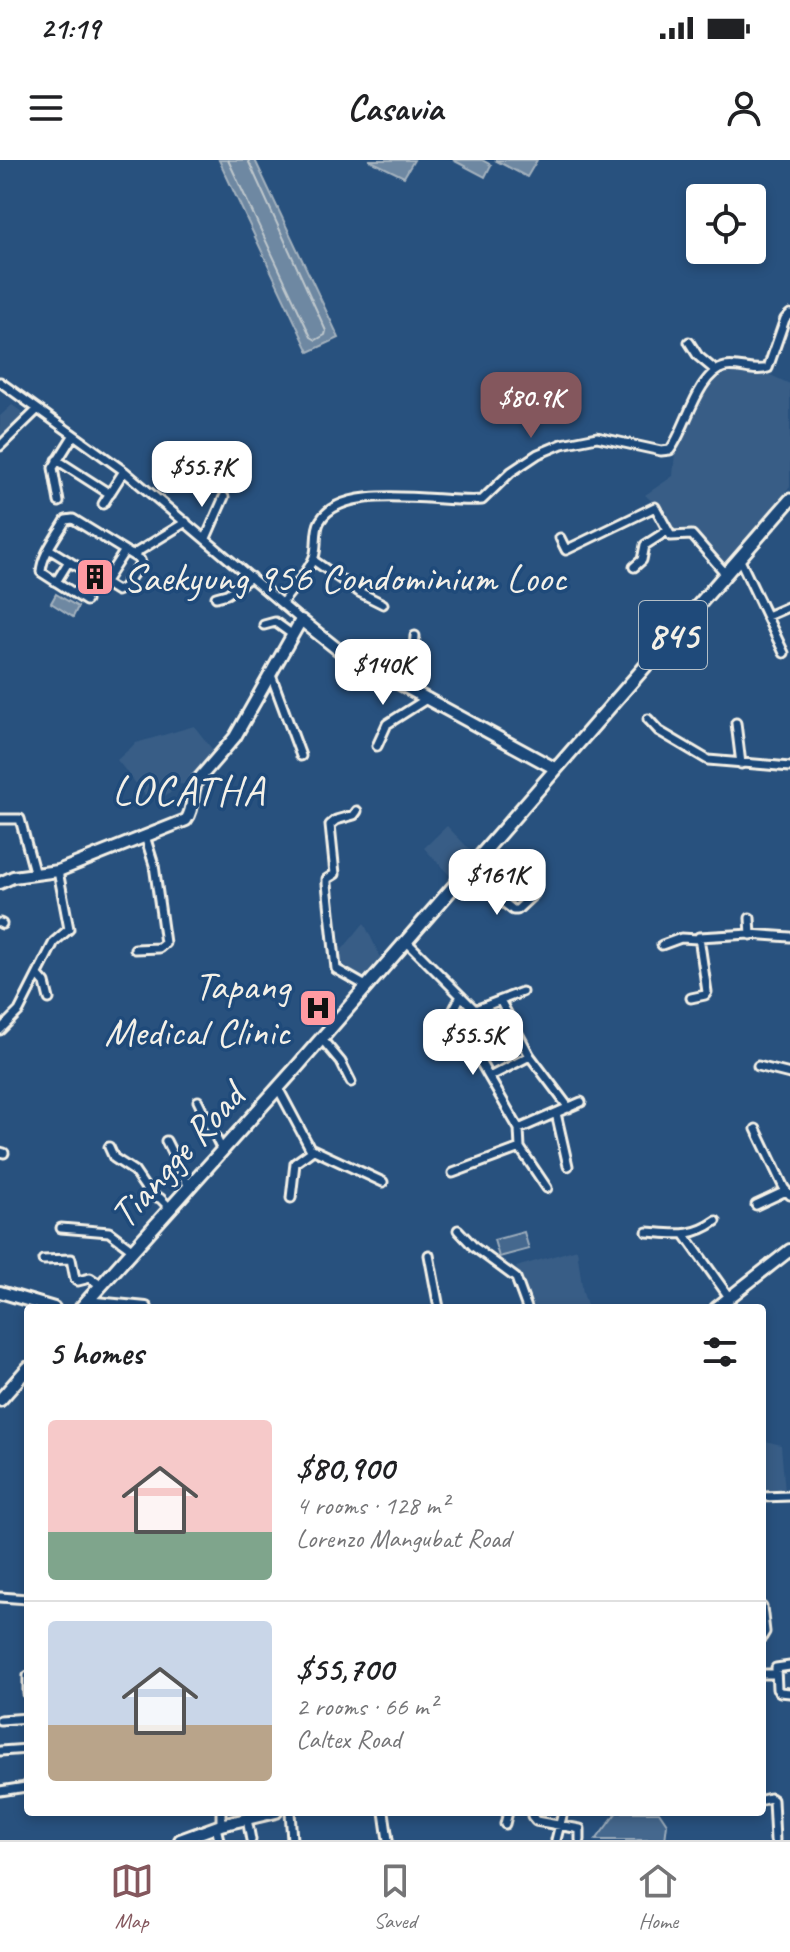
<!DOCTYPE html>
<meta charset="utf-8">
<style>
:root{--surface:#fff;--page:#f6f6f6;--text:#202124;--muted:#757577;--line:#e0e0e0;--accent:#84575d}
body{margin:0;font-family:Caveat,sans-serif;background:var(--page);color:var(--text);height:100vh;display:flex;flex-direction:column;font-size:30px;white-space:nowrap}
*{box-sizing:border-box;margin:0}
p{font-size:26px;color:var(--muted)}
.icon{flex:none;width:44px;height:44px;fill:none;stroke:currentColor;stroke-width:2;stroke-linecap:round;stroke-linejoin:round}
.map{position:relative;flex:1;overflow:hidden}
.details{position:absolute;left:24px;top:1144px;width:742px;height:512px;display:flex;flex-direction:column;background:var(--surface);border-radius:8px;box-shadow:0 4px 12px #0003}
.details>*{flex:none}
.buttons{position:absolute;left:686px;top:24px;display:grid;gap:16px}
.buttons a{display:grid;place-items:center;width:80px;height:80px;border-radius:8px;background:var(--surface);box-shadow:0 4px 12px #0003;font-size:40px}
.price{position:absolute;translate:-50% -68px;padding:0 18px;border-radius:16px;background:#fff;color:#222;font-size:26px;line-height:52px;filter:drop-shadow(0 2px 4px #0008)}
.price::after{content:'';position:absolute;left:50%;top:48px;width:24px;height:18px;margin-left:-12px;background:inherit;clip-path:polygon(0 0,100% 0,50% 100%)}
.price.selected{background:var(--accent);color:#fff}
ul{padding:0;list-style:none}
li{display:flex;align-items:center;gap:24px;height:200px;padding:0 24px}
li+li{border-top:2px solid var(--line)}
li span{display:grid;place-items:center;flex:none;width:224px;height:160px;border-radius:8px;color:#555}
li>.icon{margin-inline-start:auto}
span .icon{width:96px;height:96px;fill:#fffc;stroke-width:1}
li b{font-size:34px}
h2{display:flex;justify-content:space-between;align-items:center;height:96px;padding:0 24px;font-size:34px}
.status{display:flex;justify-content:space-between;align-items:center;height:56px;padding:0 40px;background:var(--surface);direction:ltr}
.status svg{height:22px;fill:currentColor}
header{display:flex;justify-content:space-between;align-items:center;height:104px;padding:0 24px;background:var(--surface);font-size:36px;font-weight:600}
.tab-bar{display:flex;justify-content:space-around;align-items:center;height:112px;border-top:2px solid var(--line);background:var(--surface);font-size:22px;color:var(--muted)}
.tab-bar a{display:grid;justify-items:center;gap:4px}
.tab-bar .selected{color:var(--accent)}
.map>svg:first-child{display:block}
.built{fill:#375d86}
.green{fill:#45688e;stroke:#9cacbb;stroke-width:2}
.water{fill:#6e88a2;stroke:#a4b2be;stroke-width:2}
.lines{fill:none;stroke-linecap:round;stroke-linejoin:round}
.shore{stroke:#bec7cc;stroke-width:2}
.street-casing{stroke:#f4f1e8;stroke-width:13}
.secondary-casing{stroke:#f4f1e8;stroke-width:16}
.primary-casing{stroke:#f4f1e8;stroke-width:17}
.street{stroke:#1f4a7a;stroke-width:7}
.secondary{stroke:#1f4a7a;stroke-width:10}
.primary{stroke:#1f4a7a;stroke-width:11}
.labels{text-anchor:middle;stroke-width:7;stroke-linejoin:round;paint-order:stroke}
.shield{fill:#1f4a7a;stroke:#b4bfc7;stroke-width:2}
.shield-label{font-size:38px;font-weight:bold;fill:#f4f1e8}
.poi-label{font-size:40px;fill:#f4f1e8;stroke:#1f4a7a;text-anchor:start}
.street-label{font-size:40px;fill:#f4f1e8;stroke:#1f4a7a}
.neighbourhood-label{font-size:42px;letter-spacing:2px;fill:#f4f1e8;stroke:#1f4a7a}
</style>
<div class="status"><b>21:19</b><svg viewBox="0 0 49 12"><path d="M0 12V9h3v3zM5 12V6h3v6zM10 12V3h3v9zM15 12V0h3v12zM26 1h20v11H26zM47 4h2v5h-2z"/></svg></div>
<header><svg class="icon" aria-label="menu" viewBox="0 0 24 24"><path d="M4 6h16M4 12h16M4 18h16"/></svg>Casavia<svg class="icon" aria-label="person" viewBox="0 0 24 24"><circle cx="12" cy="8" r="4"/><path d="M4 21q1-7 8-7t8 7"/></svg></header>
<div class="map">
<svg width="790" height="1680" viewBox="0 0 790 1680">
<rect width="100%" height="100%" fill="#28517e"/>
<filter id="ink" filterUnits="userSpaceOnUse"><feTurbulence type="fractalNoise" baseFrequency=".0125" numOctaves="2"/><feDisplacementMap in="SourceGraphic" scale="16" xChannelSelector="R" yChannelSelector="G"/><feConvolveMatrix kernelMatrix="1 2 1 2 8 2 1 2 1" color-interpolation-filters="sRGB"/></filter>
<g filter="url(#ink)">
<path class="built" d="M 764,212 L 790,224 L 790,327 L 722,406 L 695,377 L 670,375 L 658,347 L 645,335 L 673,316 L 675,291 L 699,238 L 717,214 Z
M 12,245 L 29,257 L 0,284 L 0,256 Z
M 194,566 L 216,594 L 192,625 L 178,624 L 169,634 L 150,641 L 117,600 L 136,583 Z
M 447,666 L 476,696 L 452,718 L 424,688 Z
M 364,763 L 382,800 L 363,822 L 337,809 L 336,797 Z
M 577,1089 L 583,1133 L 588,1148 L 528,1148 L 516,1107 Z
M 762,1280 L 781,1285 L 785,1332 L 762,1332 Z"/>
<path class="green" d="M 524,1072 L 529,1089 L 499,1097 L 494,1080 Z
M 617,1652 L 659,1652 L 667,1664 L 665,1680 L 596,1680 Z"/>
<path class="water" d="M 219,0 L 255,0 L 339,178 L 309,192 Z
M 369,0 L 414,0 L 404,17 Z
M 453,0 L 482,0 L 491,5 L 485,17 Z
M 495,0 L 537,0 L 527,17 Z
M 56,434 L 78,447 L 73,457 L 51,443 Z"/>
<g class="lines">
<path class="shore" d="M 228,0 L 311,177 L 316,180 L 325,175 L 326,171 L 248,0"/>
<g class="street-casing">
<path id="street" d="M 689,182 L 698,196 L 716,211
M 0,222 L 124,311 L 301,460
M 0,286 L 37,250
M 57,300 L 110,334
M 59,342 L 53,308 L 73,276
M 103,344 L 124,311
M 206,378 L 224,337
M 560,378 L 566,390 L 655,347 L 671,376 L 692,375 L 726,414
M 49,389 L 117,431 L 123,428 L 141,403 L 140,400 L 73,359 L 66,360 C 57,376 42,394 41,412 L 86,441
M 134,394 L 186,362
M 739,398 L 784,493
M 313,400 L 359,432 L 383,444
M 634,407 L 642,400 L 645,385 L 667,371
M 56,422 L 69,401
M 104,423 L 124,392
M 216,437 L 227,434 L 251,417
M 282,443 C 292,429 308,413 314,397 C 318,386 314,371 320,361 C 343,320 444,344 482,340 L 511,312 L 538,294 L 562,284 L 597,277 L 661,291 L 670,290 C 686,270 697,213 725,207 C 739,204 754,213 768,208 L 785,159 L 790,154
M 767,456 L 790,446
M 264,465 L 275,462 L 293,475
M 271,515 L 301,596
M 406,527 L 413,500 L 415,476
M 648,559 L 659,571 L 708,600 L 790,607
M 736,563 L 741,604
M 377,586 L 387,564 L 428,538
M 357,651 L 354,655 L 336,660 L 330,665 L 335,714 L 327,719 L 327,724 L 336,809 L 366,826
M 0,659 L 20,659 L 35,715
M 466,712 L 513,750 L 517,750 L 534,734
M 750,758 L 751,775
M 0,763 L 2,764
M 406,781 L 475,850 L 522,832
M 662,785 L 681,778 L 698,779
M 135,789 L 159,788 L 165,783 L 154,705 L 145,676
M 38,815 L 45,823 L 49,839
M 691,838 L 705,835 L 707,832 L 699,777 L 750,774 L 790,777
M 501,842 L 530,896 L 569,948
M 452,853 L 519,969 L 520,988 L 547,1028
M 445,859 L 452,853 L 461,836
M 0,870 L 19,851 L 54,782 L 69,769 L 58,711
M 321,878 L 341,902 L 351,922
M 758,906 L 790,914
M 491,916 L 530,896
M 278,928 L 310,988 L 383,1022
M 198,941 L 222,990
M 556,953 L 568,1006
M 519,969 L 581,942
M 756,969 L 784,1028 L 790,1035
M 166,981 L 189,1027
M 109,987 L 114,998 L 134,1011 L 151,1036 L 160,1038 L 170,1048
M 0,992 L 4,993
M 453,1013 L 520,988
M 291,1038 L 295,1003 L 313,990
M 756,1045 L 786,1031
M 61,1068 L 109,1072 L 133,1090
M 458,1070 L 474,1087 L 516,1118 L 527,1148
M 647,1072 C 676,1074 692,1078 716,1061
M 685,1075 L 729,1137
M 429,1095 L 439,1148
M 43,1100 L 71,1099 L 75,1119 L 78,1121 L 90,1118 L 102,1126
M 762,1337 L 790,1336
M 0,1437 L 28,1439
M 762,1447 L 765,1472 L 762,1477
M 790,1506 L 776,1508 L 777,1529 L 780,1532 L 790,1533
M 762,1514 L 775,1514
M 28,1516 L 28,1534
M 0,1560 L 28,1558
M 0,1591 L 28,1589
M 0,1631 L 26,1627 L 28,1624
M 762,1640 L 770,1638 L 773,1640 L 775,1680
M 221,1652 L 221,1665
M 290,1652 L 292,1680
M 384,1652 L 388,1680
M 533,1652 L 532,1656 L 536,1661 L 580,1669 L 580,1680
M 247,1659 L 251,1680
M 505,1664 L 508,1652
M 216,1667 L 219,1680
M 556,1680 L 563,1652"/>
</g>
<g class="secondary-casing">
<path id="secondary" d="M 0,723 L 13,717 L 58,711 L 186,660 C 195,649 190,634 197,621 L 235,577 L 301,460 L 341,492 L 556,609
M 0,1132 L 54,1148
M 86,1142 L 146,1148
M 716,1148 L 790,1090
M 180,1680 L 221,1665 L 276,1652"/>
</g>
<g class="primary-casing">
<path id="primary" d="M 81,1148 L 295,909 L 790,340
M 0,1240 L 28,1208"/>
</g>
<use href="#street" class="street"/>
<use href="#secondary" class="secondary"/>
<use href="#primary" class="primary"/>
</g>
</g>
<defs>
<g id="building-square" transform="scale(2)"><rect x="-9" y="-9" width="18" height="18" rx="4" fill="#ff9aa2" stroke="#1f4a7a"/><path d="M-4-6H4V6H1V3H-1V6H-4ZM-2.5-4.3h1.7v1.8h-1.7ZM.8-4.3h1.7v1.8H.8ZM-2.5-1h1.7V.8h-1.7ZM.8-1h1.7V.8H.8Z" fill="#111"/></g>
<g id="hospital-square" transform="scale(2)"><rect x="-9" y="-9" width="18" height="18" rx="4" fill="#ff9aa2" stroke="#1f4a7a"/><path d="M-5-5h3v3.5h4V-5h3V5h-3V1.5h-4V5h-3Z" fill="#111"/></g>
</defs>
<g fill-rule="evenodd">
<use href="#building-square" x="95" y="417"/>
<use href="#hospital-square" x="318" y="848"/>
</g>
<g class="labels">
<rect class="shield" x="639" y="441" width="68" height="68" rx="6"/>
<g class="shield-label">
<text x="673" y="488">845</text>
</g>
<g class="poi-label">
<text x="123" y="431">Saekyung 956 Condominium Looc</text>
<text x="290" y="839" text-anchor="end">Tapang<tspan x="290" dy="46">Medical Clinic</tspan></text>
</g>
<g class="street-label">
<text transform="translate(176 995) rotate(-48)" y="14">Tiangge Road</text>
</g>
<g class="neighbourhood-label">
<text x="189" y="644">LOCATHA</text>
</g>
</g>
</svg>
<div class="buttons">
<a><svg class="icon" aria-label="locate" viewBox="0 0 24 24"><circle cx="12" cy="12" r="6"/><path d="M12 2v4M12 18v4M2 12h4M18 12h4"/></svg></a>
</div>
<b class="price selected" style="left:531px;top:280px">$80.9K</b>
<b class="price" style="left:202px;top:349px">$55.7K</b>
<b class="price" style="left:383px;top:547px">$140K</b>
<b class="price" style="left:497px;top:757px">$161K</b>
<b class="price" style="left:473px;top:917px">$55.5K</b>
<section class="details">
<h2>5 homes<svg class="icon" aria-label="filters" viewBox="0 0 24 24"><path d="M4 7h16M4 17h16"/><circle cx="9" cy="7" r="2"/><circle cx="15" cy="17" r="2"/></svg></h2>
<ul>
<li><span style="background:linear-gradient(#f6c9c9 70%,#7fa58c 0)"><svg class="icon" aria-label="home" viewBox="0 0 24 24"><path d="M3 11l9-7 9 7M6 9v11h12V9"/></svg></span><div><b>$80,900</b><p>4 rooms · 128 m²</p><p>Lorenzo Mangubat Road</p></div></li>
<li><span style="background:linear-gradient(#c9d6e8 65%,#b9a48a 0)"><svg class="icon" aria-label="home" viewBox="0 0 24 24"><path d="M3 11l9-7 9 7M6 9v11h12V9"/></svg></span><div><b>$55,700</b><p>2 rooms · 66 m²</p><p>Caltex Road</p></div></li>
</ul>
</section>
</div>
<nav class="tab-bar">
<a class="selected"><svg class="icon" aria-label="map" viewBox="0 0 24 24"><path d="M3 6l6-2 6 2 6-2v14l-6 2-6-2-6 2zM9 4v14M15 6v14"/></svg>Map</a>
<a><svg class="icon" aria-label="saved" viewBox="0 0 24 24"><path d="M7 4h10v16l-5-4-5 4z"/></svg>Saved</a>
<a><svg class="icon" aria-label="home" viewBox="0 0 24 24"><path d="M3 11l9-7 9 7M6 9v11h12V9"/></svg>Home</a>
</nav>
